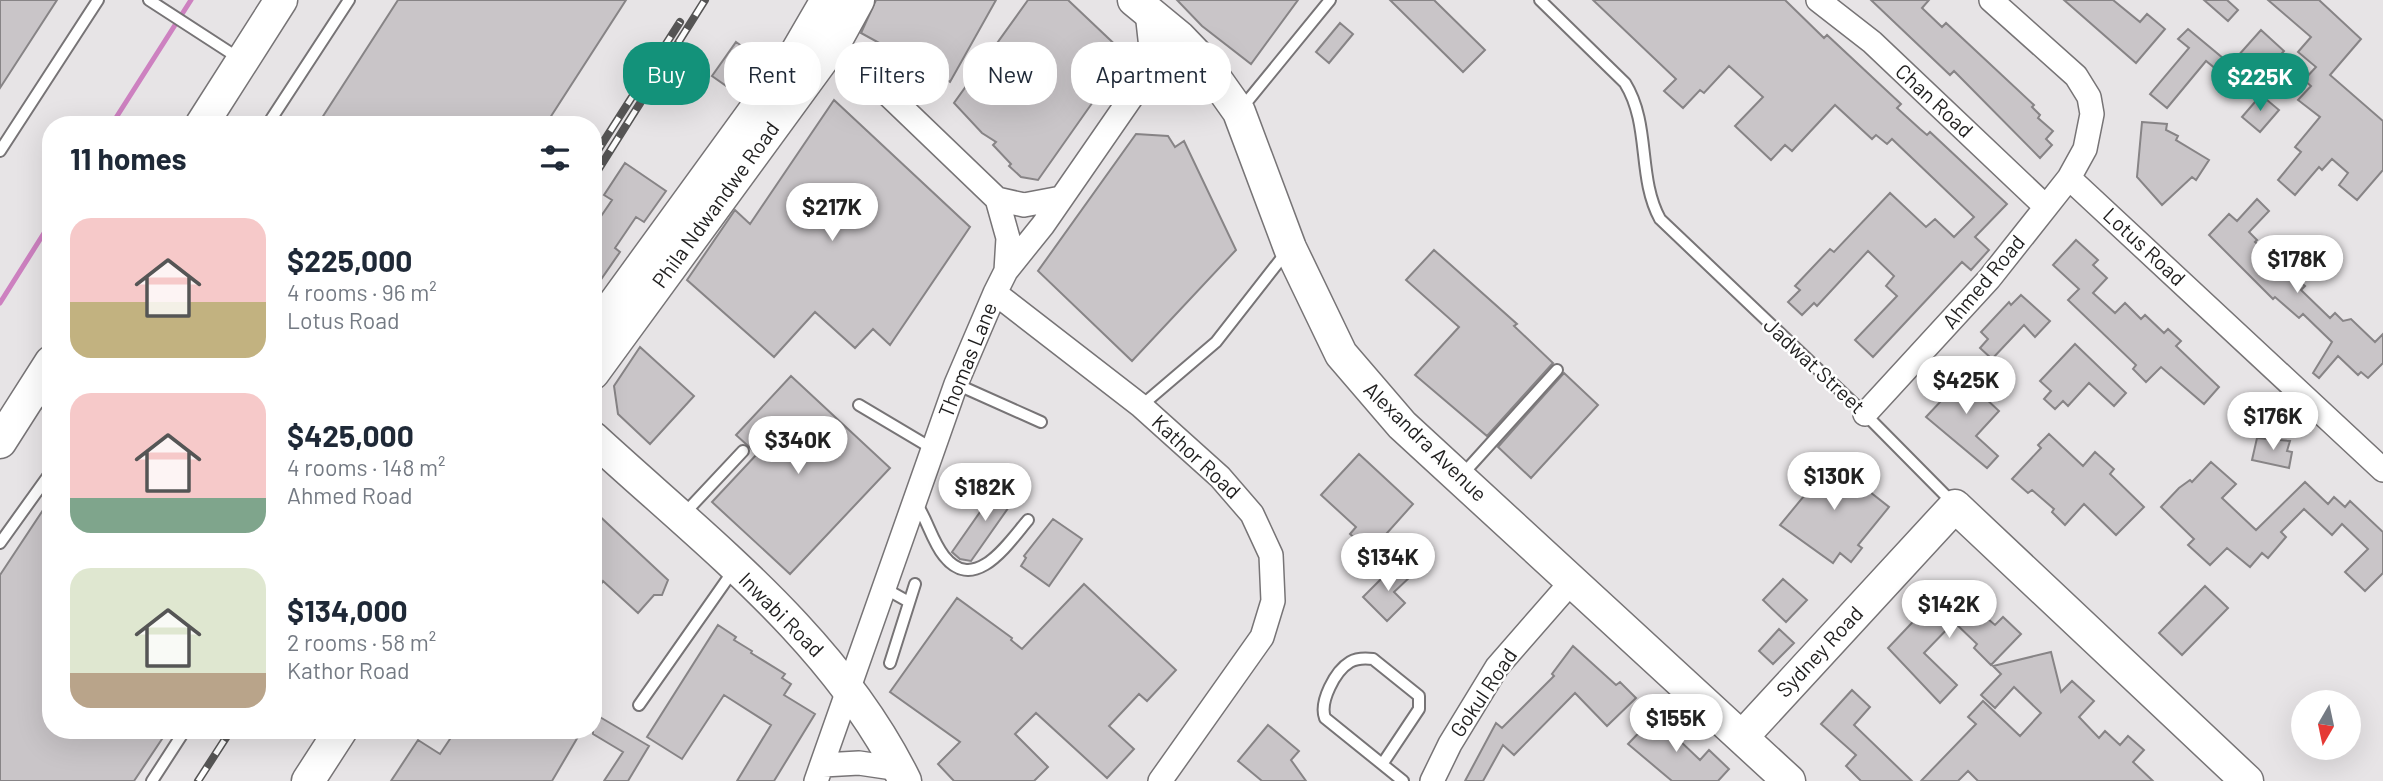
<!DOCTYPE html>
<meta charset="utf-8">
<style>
:root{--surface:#fff;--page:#f2f2f3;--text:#1f2937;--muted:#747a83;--accent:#13927a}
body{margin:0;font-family:Barlow,sans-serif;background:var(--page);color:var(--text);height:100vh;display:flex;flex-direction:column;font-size:26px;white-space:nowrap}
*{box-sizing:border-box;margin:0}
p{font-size:23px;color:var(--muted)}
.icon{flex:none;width:38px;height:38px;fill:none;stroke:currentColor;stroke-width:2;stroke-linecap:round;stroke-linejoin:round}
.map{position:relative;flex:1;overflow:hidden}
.side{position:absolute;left:42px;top:116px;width:560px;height:623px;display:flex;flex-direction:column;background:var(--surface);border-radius:28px;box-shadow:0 7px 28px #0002}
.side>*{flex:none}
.guide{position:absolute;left:623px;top:42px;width:665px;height:63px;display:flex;gap:14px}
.needle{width:46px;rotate:189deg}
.tools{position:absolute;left:2291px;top:690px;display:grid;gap:14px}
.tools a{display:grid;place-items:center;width:70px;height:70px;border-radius:50%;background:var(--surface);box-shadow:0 7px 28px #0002;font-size:35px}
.price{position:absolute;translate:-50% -60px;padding:0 16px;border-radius:24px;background:#fff;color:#222;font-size:23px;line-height:46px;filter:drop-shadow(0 2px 4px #0008)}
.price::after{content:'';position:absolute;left:50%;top:42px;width:21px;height:16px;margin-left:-10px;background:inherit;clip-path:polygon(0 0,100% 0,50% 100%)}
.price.selected{background:var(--accent);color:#fff}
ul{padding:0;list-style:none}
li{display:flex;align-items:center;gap:21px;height:175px;padding:0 28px}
li span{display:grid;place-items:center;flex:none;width:196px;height:140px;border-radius:21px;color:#555}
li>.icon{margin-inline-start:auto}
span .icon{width:84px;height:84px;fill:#fffc;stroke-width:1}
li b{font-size:30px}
h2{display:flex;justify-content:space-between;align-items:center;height:84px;padding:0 28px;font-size:30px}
.tag{padding:0 24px;border-radius:28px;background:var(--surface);box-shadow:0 7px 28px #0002;font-size:24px;line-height:63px}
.tag.selected{background:var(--accent);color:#fff}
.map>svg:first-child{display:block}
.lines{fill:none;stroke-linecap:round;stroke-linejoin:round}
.stream{stroke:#cd81c0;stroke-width:5}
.building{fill:#c9c5c8;stroke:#878486;stroke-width:2}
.lane-casing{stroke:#777476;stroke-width:14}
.street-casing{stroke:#777476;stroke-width:26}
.secondary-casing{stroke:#777476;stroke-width:35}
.lane{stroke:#fff;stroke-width:10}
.street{stroke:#fff;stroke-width:23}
.secondary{stroke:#fff;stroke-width:32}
.rail-casing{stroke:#565555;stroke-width:8}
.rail{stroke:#fff;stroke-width:5;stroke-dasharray:16;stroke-linecap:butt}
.labels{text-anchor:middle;stroke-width:5;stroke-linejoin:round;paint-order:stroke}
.street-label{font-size:21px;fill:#1f1e1e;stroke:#fff}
</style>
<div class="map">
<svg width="2383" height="781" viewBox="0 0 2383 781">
<rect width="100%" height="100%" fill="#e7e4e6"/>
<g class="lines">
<path class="stream" d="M 112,124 L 191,0
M 0,303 L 51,222"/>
</g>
<path class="building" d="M 0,0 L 57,0 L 0,88 Z
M 398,0 L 626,0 L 546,124 L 318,124 Z
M 876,0 L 996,0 L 950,82 L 861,33 Z
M 1028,0 L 1068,0 L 1126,55 L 1038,180 L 1021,177 L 1009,166 L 1011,164 L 993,145 L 996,142 L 982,133 L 954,103 Z
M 1177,0 L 1298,0 L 1251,64 L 1202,26 Z
M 1390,0 L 1434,0 L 1485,50 L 1463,72 Z
M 1593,0 L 1785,0 L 1824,38 L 1827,35 L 1901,104 L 1897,108 L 1920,129 L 1927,135 L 1930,132 L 2007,204 L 1975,237 L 1989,250 L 1971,270 L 1962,262 L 1873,357 L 1855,340 L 1897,296 L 1886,286 L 1894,276 L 1868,251 L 1817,306 L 1814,303 L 1802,315 L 1788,302 L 1800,290 L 1795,286 L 1830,249 L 1834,252 L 1890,193 L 1926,227 L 1935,219 L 1954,237 L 1974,217 L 1892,139 L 1887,144 L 1876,135 L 1872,139 L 1835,105 L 1792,151 L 1785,145 L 1771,160 L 1735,126 L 1763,97 L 1729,66 L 1704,93 L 1700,90 L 1683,108 L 1664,91 L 1676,79 Z
M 1871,0 L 1929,0 L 1922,8 L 1942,27 L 1946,23 L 2034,105 L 2032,107 L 2040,115 L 2038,118 L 2053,131 L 2046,139 L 2052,145 L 2040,158 L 1954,71 L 1950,75 Z
M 2064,0 L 2113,0 L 2140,22 L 2147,14 L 2165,29 L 2136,63 Z
M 2204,0 L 2227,0 L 2238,10 L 2228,21 Z
M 2268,0 L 2319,0 L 2361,39 L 2330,75 L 2383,121 L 2383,170 L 2357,200 L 2339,185 L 2348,173 L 2332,159 L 2322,170 L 2319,167 L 2295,195 L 2278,180 L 2301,152 L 2295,147 L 2320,117 L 2298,100 L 2311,86 L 2304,80 L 2316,67 L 2298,52 L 2311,37 Z
M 1340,23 L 1353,34 L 1329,63 L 1316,52 Z
M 2188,29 L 2224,59 L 2216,69 L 2206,61 L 2167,108 L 2150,94 L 2189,48 L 2178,39 Z
M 2261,30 L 2284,51 L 2261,77 L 2237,57 Z
M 736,42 L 756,56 L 732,90 L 712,76 Z
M 2261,95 L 2279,110 L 2260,132 L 2242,117 Z
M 834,100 L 970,227 L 890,345 L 873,329 L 855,348 L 815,312 L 774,357 L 687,280 L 735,210 L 750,224 Z
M 2142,122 L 2167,124 L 2166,130 L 2178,136 L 2176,140 L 2209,160 L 2196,180 L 2192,177 L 2162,205 L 2137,177 Z
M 1136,134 L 1168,136 L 1175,147 L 1184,141 L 1236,250 L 1132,361 L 1038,271 Z
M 625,163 L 666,191 L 644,222 L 636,217 L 615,248 L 620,252 L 593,291 L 593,228 L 612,200 L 604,195 Z
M 2257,199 L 2269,211 L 2249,232 L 2257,240 L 2255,242 L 2305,286 L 2301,290 L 2330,318 L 2335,313 L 2343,321 L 2351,319 L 2375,342 L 2383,334 L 2383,363 L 2368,378 L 2361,372 L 2358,375 L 2338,356 L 2319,378 L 2313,373 L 2332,342 L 2303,314 L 2299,318 L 2275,297 L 2273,299 L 2209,235 L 2229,214 L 2237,221 Z
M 2076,240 L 2098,260 L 2093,265 L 2107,278 L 2093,293 L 2115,313 L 2125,303 L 2141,319 L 2145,315 L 2164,333 L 2168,329 L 2181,341 L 2176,346 L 2219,387 L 2204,404 L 2161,367 L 2146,382 L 2133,369 L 2136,365 L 2068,300 L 2079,289 L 2053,265 Z
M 1434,250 L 1517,324 L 1514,326 L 1553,363 L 1487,436 L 1415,375 L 1459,327 L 1406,280 Z
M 2021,295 L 2050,321 L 2035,337 L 2024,325 L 1992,359 L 1980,348 L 1988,339 L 1981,332 L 2009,302 L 2011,305 Z
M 2075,344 L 2126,393 L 2114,406 L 2089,383 L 2068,406 L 2063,401 L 2055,409 L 2044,399 L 2051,391 L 2040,381 Z
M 640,347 L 694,396 L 650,444 L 618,414 L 614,386 Z
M 1980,372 L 1994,386 L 1984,397 L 1999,411 L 1976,436 L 1998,456 L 1987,468 L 1926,417 L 1942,400 L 1941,383 L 1970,382 Z
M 1564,373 L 1598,405 L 1531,478 L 1498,447 Z
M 791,376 L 890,468 L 790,574 L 712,502 L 757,454 L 736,435 Z
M 2049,434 L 2083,466 L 2095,452 L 2114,469 L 2110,474 L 2144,507 L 2116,535 L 2084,504 L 2065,525 L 2052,512 L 2054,509 L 2032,490 L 2028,493 L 2012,479 L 2041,448 L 2038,445 Z
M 2257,438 L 2290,441 L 2287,451 L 2292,452 L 2289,468 L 2252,460 Z
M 1359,454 L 1413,504 L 1370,552 L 1350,534 L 1356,527 L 1321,495 Z
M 1823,455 L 1889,507 L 1858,545 L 1862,548 L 1851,562 L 1840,553 L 1833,563 L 1780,525 L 1809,490 L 1803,480 Z
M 2211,462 L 2236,484 L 2222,498 L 2256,530 L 2305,482 L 2328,504 L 2334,497 L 2345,507 L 2350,501 L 2383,532 L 2383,573 L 2365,591 L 2345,572 L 2368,549 L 2342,524 L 2332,535 L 2304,509 L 2281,532 L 2286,537 L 2268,558 L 2262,553 L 2250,567 L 2227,548 L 2210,565 L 2188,545 L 2194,539 L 2161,507 L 2179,488 L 2190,480 L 2192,482 Z
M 1001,482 L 1018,494 L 971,561 L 960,559 L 952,552 Z
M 51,498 L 51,730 L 168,730 L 134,781 L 0,781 L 0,575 Z
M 593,510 L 668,580 L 662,595 L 654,595 L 638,613 L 603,581 L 593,597 Z
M 1053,519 L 1082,539 L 1049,586 L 1021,566 L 1026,558 L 1024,556 Z
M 1397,563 L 1410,577 L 1394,592 L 1405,603 L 1387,621 L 1363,597 Z
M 1783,579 L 1807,600 L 1786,622 L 1763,600 Z
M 1084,584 L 1176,670 L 1147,701 L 1139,694 L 1109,726 L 1134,749 L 1107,778 L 1036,713 L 1015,734 L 1048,767 L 1034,781 L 954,781 L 938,764 L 960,742 L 890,692 L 957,598 L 1012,638 L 1011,640 L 1022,649 Z
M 2205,586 L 2228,608 L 2182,655 L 2159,633 Z
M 1946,587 L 1977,617 L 1981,613 L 1995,625 L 2003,617 L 2021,634 L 1991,665 L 1974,648 L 1977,644 L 1954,622 L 1924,653 L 1957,685 L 1940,703 L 1888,648 Z
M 718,625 L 736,637 L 734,640 L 752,651 L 751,653 L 785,674 L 782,678 L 791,684 L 784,695 L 815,714 L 774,781 L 737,781 L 771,725 L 724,695 L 682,759 L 647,737 Z
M 1779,629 L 1794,643 L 1773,664 L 1759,651 Z
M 1573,646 L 1616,685 L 1620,682 L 1636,698 L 1607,726 L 1575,693 L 1514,755 L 1503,745 L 1483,781 L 1465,781 L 1496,723 L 1502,728 L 1554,676 L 1552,674 Z
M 2051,652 L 2061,692 L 2072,681 L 2094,701 L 2079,717 L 2099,738 L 2105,731 L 2120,745 L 2128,736 L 2144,750 L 2133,762 L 2153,781 L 1978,781 L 1968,771 L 1958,781 L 1921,781 L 1976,724 L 1968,717 L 1983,701 L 2020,736 L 2041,713 L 2014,687 L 1995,708 L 1981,695 L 2001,674 L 1993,666 Z
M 1852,690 L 1870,707 L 1854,725 L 1912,781 L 1861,781 L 1846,766 L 1856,755 L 1821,724 Z
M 593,713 L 649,746 L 628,781 L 604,781 L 623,752 L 593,734 Z
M 1653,718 L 1665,729 L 1676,718 L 1685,732 L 1679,740 L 1700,760 L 1709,750 L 1729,769 L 1718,781 L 1672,781 L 1628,744 Z
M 1268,725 L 1299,751 L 1291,760 L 1306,781 L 1262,781 L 1238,761 Z
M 456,730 L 582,730 L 552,781 L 391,781 L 418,740 L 440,754 Z"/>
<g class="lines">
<g class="lane-casing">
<path id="lane" d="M 149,0 L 240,59
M 1540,0 L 1625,83 C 1651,125 1637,177 1660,219 L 1865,414 L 1953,503
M 1241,109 L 1330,0
M 268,124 L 349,0
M 0,151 L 98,0
M 956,384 L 1041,422
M 34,394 L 51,408
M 859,405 L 933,449
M 1141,406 L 1216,342 L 1288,250
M 1462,475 L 1557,370
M 916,503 C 927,519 932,541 944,556 C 975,595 1009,542 1028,520
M 682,516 L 743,451
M 0,543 L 51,472
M 884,588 L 909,602
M 890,663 L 915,584
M 639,705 L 733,571
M 1383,763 L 1419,709 L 1419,696 L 1373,659 C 1365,658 1357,658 1350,662 C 1335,671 1319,702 1325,718 L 1403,781
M 152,781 L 185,730"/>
</g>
<g class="street-casing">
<path id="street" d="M 1818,0 L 1872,42 L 2046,207
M 823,32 L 997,199 L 1008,238 L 1006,271
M 1153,66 L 1182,67 L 1214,79
M 2069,178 L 2383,470
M 997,199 L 1024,205 L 1061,198
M 995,293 L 1141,406 L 1220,477 L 1252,514 L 1271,555 L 1273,601 L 1262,637 L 1160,781
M 1865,414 L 1989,279 L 2069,178 L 2085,149 L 2092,114 L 2089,97 L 2076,76 L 1991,0
M 823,765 L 859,763 L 900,769
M 816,781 L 956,384 L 995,293 L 1006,271 L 1043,225 L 1153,66 L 1147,12
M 1432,781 L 1450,744 L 1497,667 L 1573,580"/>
</g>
<g class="secondary-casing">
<path id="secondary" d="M 1134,0 L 1179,37 L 1205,64 L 1239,112 L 1290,248 L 1341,354 L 1402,425 L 1789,781
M 202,124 L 281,0
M 593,333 L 795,55 L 827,0
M 593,373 L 835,42 L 858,0
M 593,438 C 706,542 836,640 905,781
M 0,442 L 51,362
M 1742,737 L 1955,506 L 2247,781
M 308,781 L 341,730"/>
</g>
<use href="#lane" class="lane"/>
<use href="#street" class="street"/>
<use href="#secondary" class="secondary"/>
<g class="rail-casing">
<path id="rail" d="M 593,158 L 680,22
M 593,178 L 705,0
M 198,781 L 231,730"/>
</g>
<use href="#rail" class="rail"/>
</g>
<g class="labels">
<g class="street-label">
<text transform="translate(1934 101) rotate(43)" y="7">Chan Road</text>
<text transform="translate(716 205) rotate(-54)" y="7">Phila Ndwandwe Road</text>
<text transform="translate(2144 247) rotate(43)" y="7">Lotus Road</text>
<text transform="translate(1984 282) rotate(-50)" y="7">Ahmed Road</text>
<text transform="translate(968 360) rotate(-68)" y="7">Thomas Lane</text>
<text transform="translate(1814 366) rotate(43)" y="7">Jadwat Street</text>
<text transform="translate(1425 442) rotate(44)" y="7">Alexandra Avenue</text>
<text transform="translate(1196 457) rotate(43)" y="7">Kathor Road</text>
<text transform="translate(781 615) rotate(45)" y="7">Inwabi Road</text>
<text transform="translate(1820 652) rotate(-47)" y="7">Sydney Road</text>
<text transform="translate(1484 693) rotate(-56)" y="7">Gokul Road</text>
</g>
</g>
</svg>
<div class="tools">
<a><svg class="needle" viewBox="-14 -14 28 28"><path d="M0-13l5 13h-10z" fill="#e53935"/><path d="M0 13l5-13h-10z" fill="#747a83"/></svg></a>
</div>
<b class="price selected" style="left:2260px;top:113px">$225K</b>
<b class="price" style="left:832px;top:243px">$217K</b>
<b class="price" style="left:2297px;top:295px">$178K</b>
<b class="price" style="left:1966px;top:416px">$425K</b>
<b class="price" style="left:2273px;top:452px">$176K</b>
<b class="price" style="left:798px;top:476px">$340K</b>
<b class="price" style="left:1834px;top:512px">$130K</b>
<b class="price" style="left:985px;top:523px">$182K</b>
<b class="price" style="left:1388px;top:593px">$134K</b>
<b class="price" style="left:1949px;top:640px">$142K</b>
<b class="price" style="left:1676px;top:754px">$155K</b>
<div class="guide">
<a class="tag selected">Buy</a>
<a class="tag">Rent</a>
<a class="tag">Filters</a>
<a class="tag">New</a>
<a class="tag">Apartment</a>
</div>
<section class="side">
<h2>11 homes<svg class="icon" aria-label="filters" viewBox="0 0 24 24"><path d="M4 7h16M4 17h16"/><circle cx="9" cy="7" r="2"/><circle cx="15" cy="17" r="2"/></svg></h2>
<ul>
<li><span style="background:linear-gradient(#f6c9c9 60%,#c2b280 0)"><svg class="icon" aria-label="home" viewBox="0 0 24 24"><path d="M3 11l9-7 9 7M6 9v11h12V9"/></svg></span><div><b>$225,000</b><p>4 rooms · 96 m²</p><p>Lotus Road</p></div></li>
<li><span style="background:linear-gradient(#f6c9c9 75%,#7fa58c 0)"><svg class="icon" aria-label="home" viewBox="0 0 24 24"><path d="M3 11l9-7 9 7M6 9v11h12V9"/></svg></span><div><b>$425,000</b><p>4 rooms · 148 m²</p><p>Ahmed Road</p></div></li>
<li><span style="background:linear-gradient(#dfe7d0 75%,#b9a48a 0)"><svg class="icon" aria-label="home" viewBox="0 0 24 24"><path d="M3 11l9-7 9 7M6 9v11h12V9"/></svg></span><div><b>$134,000</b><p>2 rooms · 58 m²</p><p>Kathor Road</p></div></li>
</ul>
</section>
</div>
